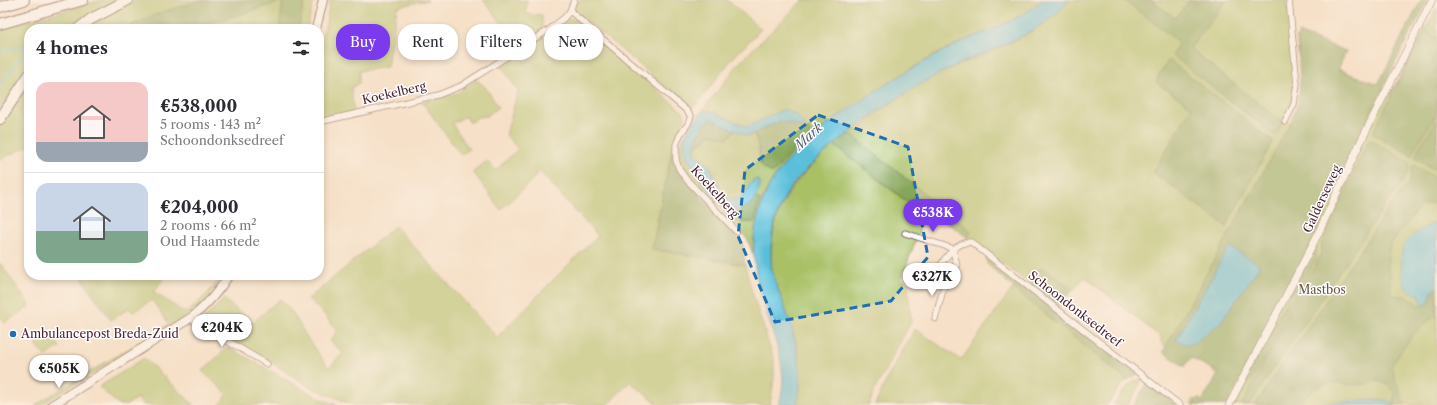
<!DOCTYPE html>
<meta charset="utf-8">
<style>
:root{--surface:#fff;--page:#f2f2f3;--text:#2b2b33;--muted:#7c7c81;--line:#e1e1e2;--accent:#7c3aed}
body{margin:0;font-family:"Libre Caslon Text",serif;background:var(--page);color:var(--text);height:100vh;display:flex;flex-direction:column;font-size:15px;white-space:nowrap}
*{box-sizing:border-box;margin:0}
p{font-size:13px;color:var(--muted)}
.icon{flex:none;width:22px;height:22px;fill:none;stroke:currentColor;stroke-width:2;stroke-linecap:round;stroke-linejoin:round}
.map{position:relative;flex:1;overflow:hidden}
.sheet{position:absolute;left:24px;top:24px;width:300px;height:256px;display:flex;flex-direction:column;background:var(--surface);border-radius:16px;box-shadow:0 2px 6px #0003}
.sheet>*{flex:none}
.guide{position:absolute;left:336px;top:24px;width:380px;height:36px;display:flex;gap:8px}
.price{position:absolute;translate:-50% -34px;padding:0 9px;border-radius:14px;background:#fff;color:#222;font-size:13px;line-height:26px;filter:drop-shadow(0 1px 2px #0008)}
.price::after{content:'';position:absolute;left:50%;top:24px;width:12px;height:9px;margin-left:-6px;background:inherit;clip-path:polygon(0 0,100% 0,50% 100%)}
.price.current{background:var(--accent);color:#fff}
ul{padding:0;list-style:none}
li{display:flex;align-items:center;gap:12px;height:100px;padding:0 12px}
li+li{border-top:1px solid var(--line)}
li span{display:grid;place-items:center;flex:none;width:112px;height:80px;border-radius:12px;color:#555}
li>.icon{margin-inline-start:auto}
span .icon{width:48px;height:48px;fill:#fffc;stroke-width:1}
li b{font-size:17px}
h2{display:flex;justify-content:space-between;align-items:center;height:48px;padding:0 12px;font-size:17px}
.tag{padding:0 14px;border-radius:16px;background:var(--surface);box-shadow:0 2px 6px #0003;font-size:14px;line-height:36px}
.tag.current{background:var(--accent);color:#fff}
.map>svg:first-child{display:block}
.green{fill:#a9c065;stroke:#7a7048;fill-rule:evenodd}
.forest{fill:#86a65a;stroke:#686242}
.water{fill:#5bbfd9;stroke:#526f82}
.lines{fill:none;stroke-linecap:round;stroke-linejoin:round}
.stream{stroke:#5bbfd9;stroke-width:1.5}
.minor-casing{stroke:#643c42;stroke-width:7}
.tertiary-casing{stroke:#643c42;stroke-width:8}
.secondary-casing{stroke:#643c42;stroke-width:10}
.motorway-casing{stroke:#643c42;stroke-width:12}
.minor{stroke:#fff;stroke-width:5.5}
.tertiary{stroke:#fff;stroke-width:7}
.secondary{stroke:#fff;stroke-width:8}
.motorway{stroke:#fff;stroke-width:10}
.marked{fill:none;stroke:#1f6fb2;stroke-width:3;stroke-dasharray:8 5;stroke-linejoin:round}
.poi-dot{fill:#1f6fb2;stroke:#fff;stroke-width:1.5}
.labels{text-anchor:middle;stroke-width:3;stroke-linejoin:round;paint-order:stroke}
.street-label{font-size:12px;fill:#4a1f2b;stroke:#fff}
.park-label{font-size:12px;fill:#6b573f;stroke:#fff}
.poi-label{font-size:12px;fill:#4a1f2b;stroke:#fff;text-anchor:start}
.water-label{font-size:13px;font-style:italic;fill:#515f71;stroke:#fff}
</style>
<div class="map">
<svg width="1437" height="405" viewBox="0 0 1437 405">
<rect width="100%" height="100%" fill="#fff"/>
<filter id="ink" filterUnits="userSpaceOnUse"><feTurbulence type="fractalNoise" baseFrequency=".025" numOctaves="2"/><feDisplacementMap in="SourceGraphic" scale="8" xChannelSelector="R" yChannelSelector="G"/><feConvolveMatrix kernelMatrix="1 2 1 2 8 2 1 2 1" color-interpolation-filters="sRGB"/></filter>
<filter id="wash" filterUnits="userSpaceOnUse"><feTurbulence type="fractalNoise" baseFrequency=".012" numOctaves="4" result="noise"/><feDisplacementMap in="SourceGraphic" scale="16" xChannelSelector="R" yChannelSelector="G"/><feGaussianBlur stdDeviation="0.9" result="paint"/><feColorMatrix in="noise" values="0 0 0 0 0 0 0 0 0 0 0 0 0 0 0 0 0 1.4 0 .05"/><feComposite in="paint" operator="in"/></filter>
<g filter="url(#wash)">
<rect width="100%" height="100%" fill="#f6e0c7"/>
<path class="green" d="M 101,0 L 120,0 L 72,29 L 29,29 L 29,70 L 18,83 L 0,111 L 0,29 Z
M 135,0 L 202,0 L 160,13 L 126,28 L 129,29 L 80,29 L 127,3 Z
M 305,0 L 314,0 L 307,29 L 298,29 Z
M 330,0 L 428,0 L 397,7 L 387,67 L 359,71 L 359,83 L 351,88 L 354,112 L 319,119 L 319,46 L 326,23 Z
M 483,0 L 527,0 L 526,14 L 542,15 L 543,30 L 519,45 Z
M 578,0 L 727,0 L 761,29 L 732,59 L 695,106 L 691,108 L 574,10 Z
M 803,0 L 1042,0 C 1019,22 985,31 957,44 C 922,61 890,81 858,103 C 824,127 787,152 767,190 C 757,209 754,233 753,254 L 748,240 L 733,222 L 754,222 L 760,199 L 755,198 L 760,183 L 758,180 L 753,180 C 743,199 732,209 718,186 C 714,179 714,171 709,166 C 705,161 699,158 695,153 L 695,145 L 701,143 L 708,134 L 728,138 L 735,130 L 748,136 L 754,133 L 759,149 L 759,162 L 773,173 L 792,152 L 811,133 L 795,114 L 747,127 L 710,111 L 705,111 L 699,115 L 739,63 Z
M 1069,0 L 1124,0 L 1156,24 L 1131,0 L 1225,0 L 1201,34 L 1227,0 L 1287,0 C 1291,39 1301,82 1285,119 L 1291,124 L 1304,98 L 1296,37 L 1342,50 L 1337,68 L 1391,92 L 1437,8 L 1437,405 L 1192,405 L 1193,399 L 1205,402 L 1218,376 L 1194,351 L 1184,367 L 1160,341 L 1162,338 L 1085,277 L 1073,290 L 1042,267 L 1029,283 L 968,238 L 970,231 L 849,133 C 877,113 905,92 935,76 C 978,54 1039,38 1069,0 ZM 1156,167 L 1228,223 L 1226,228 L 1226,226 L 1153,172 Z
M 283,1 L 279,29 L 191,29 Z
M 569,18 L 576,20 L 684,113 C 688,122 676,133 674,142 C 666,177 659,213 652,249 L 745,265 L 752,292 L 774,360 L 774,379 L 770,405 L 660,405 L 630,382 L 607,405 L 354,405 L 310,387 L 268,360 L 200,322 L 224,299 L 252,323 L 280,299 L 292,312 L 311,344 L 329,368 L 343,353 L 330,341 L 337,331 L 324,314 L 308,299 L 395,226 L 497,337 L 565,268 L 598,236 L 540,172 L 501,210 L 473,172 L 487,161 L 496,170 L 518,149 L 506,135 L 518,91 L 501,65 L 554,31 Z
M 29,79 L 29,146 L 0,159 L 0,122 Z
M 477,80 L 486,88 L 498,107 L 487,116 L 478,117 L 470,123 L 465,116 L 452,124 L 469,149 L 461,155 L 422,102 L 458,93 L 464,87 Z
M 689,129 L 685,137 C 695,160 707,201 732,209 L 724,212 L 684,167 C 676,150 679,143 689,129 Z
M 834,145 L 932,221 L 924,223 L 920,229 L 901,279 L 908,284 L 911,322 L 874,391 L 869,405 L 797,405 C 803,382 800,359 794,336 C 790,321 784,307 779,292 C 777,286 774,279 772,272 C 770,262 771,252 772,242 C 776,197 802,173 834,145 Z
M 0,263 L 30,306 L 4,323 L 0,317 Z
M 87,275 L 166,275 L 154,292 L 185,313 C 199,303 212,290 222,275 L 225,275 L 201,306 L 179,322 L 40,405 L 35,405 L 169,324 L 152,300 L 133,312 L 129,308 L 111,320 L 82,279 Z
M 1013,288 L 1127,380 L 1120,387 L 1107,405 L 875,405 L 890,373 L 915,329 L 961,360 Z
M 48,331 L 60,347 L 45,356 L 32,340 Z
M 228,347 L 317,397 L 337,405 L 220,405 L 227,394 L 202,371 Z
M 144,358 L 194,405 L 144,405 L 137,398 L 127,405 L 119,405 L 99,387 Z
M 1143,378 L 1128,405 L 1114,405 C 1123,392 1127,383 1143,378 Z"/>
<path class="forest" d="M 202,0 L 305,0 L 298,29 L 279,29 L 283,1 L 191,29 L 177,29 L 164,26 L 163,29 L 129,29 L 125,28 L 160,13 Z
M 1124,0 L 1152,0 L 1175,18 L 1190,0 L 1227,0 L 1190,48 L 1240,89 L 1283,122 L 1275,136 L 1172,55 L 1179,42 Z
M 1421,0 L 1429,0 L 1409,35 L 1361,133 L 1316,234 L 1226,405 L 1193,405 L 1198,398 L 1202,401 L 1219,373 L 1191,358 L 1184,366 L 1163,352 L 1290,124 L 1298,102 L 1300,85 L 1298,33 L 1346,51 L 1338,70 L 1378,84 Z
M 1425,28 L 1432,36 L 1437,39 L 1437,114 L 1416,146 L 1412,156 L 1373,133 Z
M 1169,60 L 1273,141 L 1226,226 L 1153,172 L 1192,107 L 1157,83 L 1158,76 Z
M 711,119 L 735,130 L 728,138 L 708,134 L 706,139 L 695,145 L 703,124 Z
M 1437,120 L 1437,171 L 1415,157 L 1419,147 Z
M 780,121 L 806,127 L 811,133 L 792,152 L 773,173 C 758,168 761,162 759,148 C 758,143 756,138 754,133 Z
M 849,133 L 971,231 L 968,238 L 944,220 L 932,221 L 834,145 Z
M 1369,139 L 1410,163 L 1408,173 L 1398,189 L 1383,208 L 1249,405 L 1242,405 L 1320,256 L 1322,243 Z
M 672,151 L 674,163 L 678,170 L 739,239 L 742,244 L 745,265 L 652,249 Z
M 1413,165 L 1437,179 L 1437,202 L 1420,206 L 1391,244 L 1388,254 L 1388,271 L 1390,274 L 1391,292 L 1394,295 L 1407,296 L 1420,306 L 1428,304 L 1432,291 L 1437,287 L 1437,315 C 1414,329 1405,345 1391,367 L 1405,405 L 1396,405 L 1393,403 L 1395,393 C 1377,372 1374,386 1353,385 C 1345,385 1338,382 1331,383 C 1317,384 1306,395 1298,405 L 1255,405 L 1387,211 L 1409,182 Z
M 755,198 L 760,199 L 754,222 L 733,222 L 724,212 C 736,208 748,210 755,198 Z
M 1316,245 L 1316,258 L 1261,365 L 1234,405 L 1232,405 Z
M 986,258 L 1138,374 L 1127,380 L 1031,303 L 987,264 Z
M 1042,267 L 1073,290 L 1058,306 L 1029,283 Z
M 1148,381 L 1177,405 L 1134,405 Z"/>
<path class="water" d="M 1042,0 L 1069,0 C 1042,34 999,45 961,63 C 910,87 862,119 820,157 C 810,166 799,176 791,187 C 784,198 778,210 775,223 C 771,238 769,258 773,274 C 775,283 779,293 783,302 C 794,335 806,370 797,405 L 779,405 C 782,393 784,381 782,369 C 781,358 777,347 774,337 C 764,303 749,267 755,231 C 758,213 764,195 773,180 C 793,149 823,127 853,106 C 887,83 922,61 960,43 C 987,30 1020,21 1042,0 Z
M 784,109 L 795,114 L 806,127 L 780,121 L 748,136 L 711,119 C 700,126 694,140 695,153 C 699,158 705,161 709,166 C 716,174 721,205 737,199 C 746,195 749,183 756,179 L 760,183 C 758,194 755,203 744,208 C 723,217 708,189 698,175 C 693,167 686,158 684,148 C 683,138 688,130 694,122 C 698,116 702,111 710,111 L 747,127 Z
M 1437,222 L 1437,287 L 1432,291 L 1428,304 L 1423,305 L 1419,295 C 1416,294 1411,292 1408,290 C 1400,283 1399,250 1406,242 C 1413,234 1427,226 1437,222 Z
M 1229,247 L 1259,264 L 1259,267 L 1220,323 L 1194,343 C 1187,346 1183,343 1176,340 Z
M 1371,399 L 1386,400 L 1396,405 L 1321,405 L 1324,403 Z"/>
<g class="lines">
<path class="stream" d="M 0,52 L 21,46 L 24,46 L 25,50 L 0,85"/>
</g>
</g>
<g filter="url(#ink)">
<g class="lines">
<g class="minor-casing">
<path id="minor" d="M 570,11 L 686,110 L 691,116 L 688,124 L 680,135 L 676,145 L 676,160 L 679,169 L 686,179 L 736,231
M 319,122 L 438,95 L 461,86 L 550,29 L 564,18 L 570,11 L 574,0
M 1285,122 L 1294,104 L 1297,84 L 1289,0
M 905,233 L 954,249
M 953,250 L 957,266 L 954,278 L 949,280 L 940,277 L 938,274 C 940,261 957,241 971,242 L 1180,405
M 192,317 L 195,322 L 267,364
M 935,319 L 946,279"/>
</g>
<g class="tertiary-casing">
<path id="tertiary" d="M 1229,405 L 1317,236 L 1361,141 L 1432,0"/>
</g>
<g class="secondary-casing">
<path id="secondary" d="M 316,29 L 323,0
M 52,405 L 192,317 C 207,305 219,291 229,275"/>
</g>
<g class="motorway-casing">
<path id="motorway" d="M 0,7 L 24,0
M 0,24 L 83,0
M 78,29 L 91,19 L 128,0
M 0,119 L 29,75"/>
</g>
<use href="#minor" class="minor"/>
<use href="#tertiary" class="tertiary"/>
<use href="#secondary" class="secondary"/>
<use href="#motorway" class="motorway"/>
</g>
</g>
<path d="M0 0H1437V405H0ZM 818,115 L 908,147 L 928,257 L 891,301 L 775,322 L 738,236 L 745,170 Z" fill="#f6e0c7" fill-opacity=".55" fill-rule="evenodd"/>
<path class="marked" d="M 818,115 L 908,147 L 928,257 L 891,301 L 775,322 L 738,236 L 745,170 Z"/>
<circle class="poi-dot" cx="13" cy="334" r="4"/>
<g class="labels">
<g class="street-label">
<text transform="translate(394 93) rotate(-13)" y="4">Koekelberg</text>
<text transform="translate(715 192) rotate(48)" y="4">Koekelberg</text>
<text transform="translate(1322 199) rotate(-65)" y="4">Galderseweg</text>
<text transform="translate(1075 309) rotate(38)" y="4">Schoondonksedreef</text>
</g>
<g class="park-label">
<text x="1322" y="294">Mastbos</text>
</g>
<g class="poi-label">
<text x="21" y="338">Ambulancepost Breda-Zuid</text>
</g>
<g class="water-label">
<text transform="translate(808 136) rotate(-43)" y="5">Mark</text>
</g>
</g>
</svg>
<b class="price current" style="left:933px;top:233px">€538K</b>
<b class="price" style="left:932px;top:297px">€327K</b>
<b class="price" style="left:222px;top:348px">€204K</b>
<b class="price" style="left:59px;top:389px">€505K</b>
<div class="guide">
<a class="tag current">Buy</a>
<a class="tag">Rent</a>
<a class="tag">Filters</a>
<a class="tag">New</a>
</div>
<section class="sheet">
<h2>4 homes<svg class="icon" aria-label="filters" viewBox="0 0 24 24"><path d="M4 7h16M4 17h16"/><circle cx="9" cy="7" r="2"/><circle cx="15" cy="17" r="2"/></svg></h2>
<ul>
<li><span style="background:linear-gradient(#f6c9c9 75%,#9aa5b1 0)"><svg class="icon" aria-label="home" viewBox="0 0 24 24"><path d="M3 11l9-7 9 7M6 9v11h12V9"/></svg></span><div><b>€538,000</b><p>5 rooms · 143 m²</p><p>Schoondonksedreef</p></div></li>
<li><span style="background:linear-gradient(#c9d6e8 60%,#7fa58c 0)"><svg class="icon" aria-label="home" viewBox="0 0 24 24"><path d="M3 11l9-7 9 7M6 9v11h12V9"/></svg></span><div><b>€204,000</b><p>2 rooms · 66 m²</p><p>Oud Haamstede</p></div></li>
</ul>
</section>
</div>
